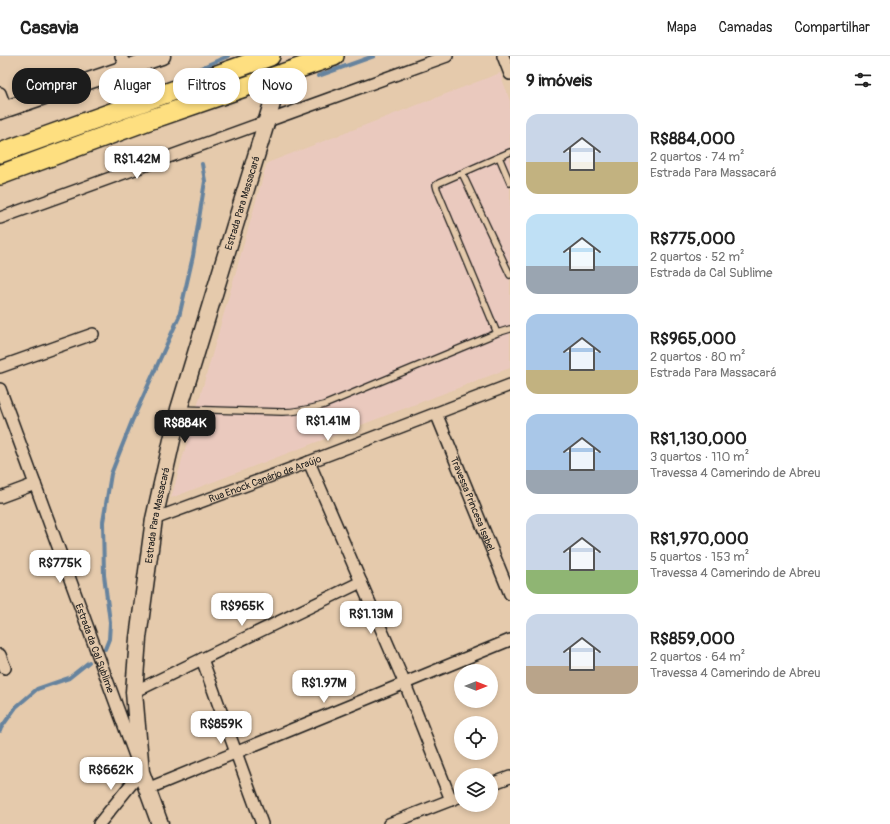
<!DOCTYPE html>
<html lang="pt">
<meta charset="utf-8">
<style>
:root{--surface:#fff;--page:#f2f2f2;--text:#222;--muted:#767676;--line:#e0e0e0;--accent:#1c1c1c}
body{margin:0;font-family:Pangolin,sans-serif;background:var(--page);color:var(--text);height:100vh;display:flex;flex-direction:column;font-size:15px;white-space:nowrap}
*{box-sizing:border-box;margin:0}
p{font-size:13px;color:var(--muted)}
.icon{flex:none;width:22px;height:22px;fill:none;stroke:currentColor;stroke-width:2;stroke-linecap:round;stroke-linejoin:round}
.map{position:relative;flex:1;overflow:hidden}
.details{display:flex;flex-direction:column;background:var(--surface);width:380px}
.details>*{flex:none}
.top-card{position:absolute;left:12px;top:12px;width:380px;height:36px;display:flex;gap:8px}
.needle{width:26px;rotate:90deg}
.buttons{position:absolute;left:454px;top:608px;display:grid;gap:8px}
.buttons a{display:grid;place-items:center;width:44px;height:44px;border-radius:50%;background:var(--surface);box-shadow:0 2px 6px #0003;font-size:20px}
.price{position:absolute;translate:-50% -34px;padding:0 9px;border-radius:8px;background:#fff;color:#222;font-size:13px;line-height:26px;filter:drop-shadow(0 1px 2px #0008)}
.price::after{content:'';position:absolute;left:50%;top:24px;width:12px;height:9px;margin-left:-6px;background:inherit;clip-path:polygon(0 0,100% 0,50% 100%)}
.price.selected{background:var(--accent);color:#fff}
ul{padding:0;list-style:none}
li{display:flex;align-items:center;gap:12px;height:100px;padding:0 16px}
li span{display:grid;place-items:center;flex:none;width:112px;height:80px;border-radius:12px;color:#555}
li>.icon{margin-inline-start:auto}
span .icon{width:48px;height:48px;fill:#fffc;stroke-width:1}
li b{font-size:17px}
h2{display:flex;justify-content:space-between;align-items:center;height:48px;padding:0 16px;font-size:17px}
.pill{padding:0 14px;border-radius:16px;background:var(--surface);box-shadow:0 2px 6px #0003;font-size:14px;line-height:36px}
.pill.selected{background:var(--accent);color:#fff}
header{display:flex;align-items:center;gap:24px;box-sizing:border-box;height:56px;padding:0 20px;background:var(--surface);border-bottom:1px solid var(--line)}
header strong{font-size:19px}
nav{display:flex;gap:22px;margin-inline-start:auto;font-size:14px}
main{display:flex;flex:1;min-height:0}
.map>svg:first-child{display:block}
.built{fill:#eac9be}
.lines{fill:none;stroke-linecap:round;stroke-linejoin:round}
.stream{stroke:#66839e;stroke-width:4}
.service-casing{stroke:#1c1c1c;stroke-width:8}
.minor-casing{stroke:#1c1c1c;stroke-width:14}
.secondary-casing{stroke:#1c1c1c;stroke-width:19}
.trunk-casing{stroke:#1c1c1c;stroke-width:22}
.service{stroke:#e5caac;stroke-width:5.5}
.minor{stroke:#e5caac;stroke-width:11}
.secondary{stroke:#e5caac;stroke-width:16}
.trunk{stroke:#fedf80;stroke-width:19}
.labels{text-anchor:middle;stroke-width:4;stroke-linejoin:round;paint-order:stroke}
.street-label{font-size:10px;fill:#1c1c1c;stroke:#e5caac}
</style>
<header>
<strong>Casavia</strong>
<nav><a>Mapa</a><a>Camadas</a><a>Compartilhar</a></nav>
</header>
<main>
<div class="map">
<svg width="510" height="768" viewBox="0 0 510 768">
<rect width="100%" height="100%" fill="#e5caac"/>
<filter id="ink" filterUnits="userSpaceOnUse"><feTurbulence type="fractalNoise" baseFrequency=".025" numOctaves="2"/><feDisplacementMap in="SourceGraphic" scale="8" xChannelSelector="R" yChannelSelector="G"/><feConvolveMatrix kernelMatrix="1 2 1 2 8 2 1 2 1" color-interpolation-filters="sRGB"/></filter>
<g filter="url(#ink)">
<path class="built" d="M 500,17 L 510,45 L 510,312 L 171,442 L 267,107 Z"/>
<g class="lines">
<path class="stream" d="M 318,20 L 374,0
M 180,21 L 228,0
M 105,593 L 109,583 L 110,566 L 104,519 L 103,466 L 111,418 L 132,365 L 179,261 L 193,200 L 205,125 L 202,108
M 0,675 L 1,672 L 16,651 L 37,633 L 69,622 L 89,606"/>
<g class="service-casing">
<path id="service" d="M 499,101 L 510,127
M 462,117 L 510,219
M 497,277 L 437,133 L 436,129 L 439,127 L 510,96
M 180,353 L 282,356 C 297,356 310,353 324,349 L 497,277 L 510,273"/>
</g>
<g class="minor-casing">
<g id="minor">
<path d="M 121,0 L 126,12"/>
<path d="M 503,0 L 510,18"/>
<path d="M 0,37 L 6,53"/>
<path d="M 0,162 L 447,0"/>
<path d="M 0,311 L 93,278"/>
<path id="s1" d="M 0,333 L 141,716 L 99,768"/>
<path id="s2" d="M 436,357 L 510,538"/>
<path d="M 309,406 L 405,628 L 451,744"/>
<path d="M 0,441 L 35,428"/>
<path id="s3" d="M 154,463 L 309,406 L 510,329"/>
<path d="M 0,599 L 5,612"/>
<path d="M 202,603 L 262,768"/>
<path d="M 134,636 L 361,526"/>
<path d="M 491,728 L 510,721"/>
<path d="M 147,733 L 510,584"/>
<path d="M 389,768 L 461,740"/>
</g>
</g>
<g class="secondary-casing">
<g id="secondary">
<path d="M 0,55 L 162,0"/>
<path id="s4" d="M 160,768 L 141,716 L 134,636 L 138,582 L 154,463 L 179,353 L 281,18"/>
</g>
</g>
<g class="trunk-casing">
<path id="trunk" d="M 0,97 L 270,0
M 0,119 L 146,65 L 334,0"/>
</g>
<use href="#service" class="service"/>
<use href="#minor" class="minor"/>
<use href="#secondary" class="secondary"/>
<use href="#trunk" class="trunk"/>
</g>
</g>
<g class="labels">
<g class="street-label">
<text dy="4" stroke="none"><textPath href="#s4" startOffset="638">Estrada Para Massacará</textPath></text>
<text dy="4" stroke="none"><textPath href="#s3" startOffset="118">Rua Enock Canário de Araújo</textPath></text>
<text dy="4" stroke="none"><textPath href="#s2" startOffset="98">Travessa Princesa Isabel</textPath></text>
<text dy="4" stroke="none"><textPath href="#s4" startOffset="314">Estrada Para Massacará</textPath></text>
<text dy="4" stroke="none"><textPath href="#s1" startOffset="276">Estrada da Cal Sublime</textPath></text>
</g>
</g>
</svg>
<div class="buttons">
<a><svg class="needle" viewBox="-14 -14 28 28"><path d="M0-13l5 13h-10z" fill="#e53935"/><path d="M0 13l5-13h-10z" fill="#767676"/></svg></a>
<a><svg class="icon" aria-label="locate" viewBox="0 0 24 24"><circle cx="12" cy="12" r="6"/><path d="M12 2v4M12 18v4M2 12h4M18 12h4"/></svg></a>
<a><svg class="icon" aria-label="layers" viewBox="0 0 24 24"><path d="M12 4l9 5-9 5-9-5zM3 14l9 5 9-5"/></svg></a>
</div>
<b class="price" style="left:137px;top:124px">R$1.42M</b>
<b class="price" style="left:328px;top:386px">R$1.41M</b>
<b class="price selected" style="left:185px;top:388px">R$884K</b>
<b class="price" style="left:60px;top:528px">R$775K</b>
<b class="price" style="left:242px;top:571px">R$965K</b>
<b class="price" style="left:371px;top:579px">R$1.13M</b>
<b class="price" style="left:324px;top:648px">R$1.97M</b>
<b class="price" style="left:221px;top:689px">R$859K</b>
<b class="price" style="left:111px;top:735px">R$662K</b>
<div class="top-card">
<a class="pill selected">Comprar</a>
<a class="pill">Alugar</a>
<a class="pill">Filtros</a>
<a class="pill">Novo</a>
</div>
</div>
<section class="details">
<h2>9 imóveis<svg class="icon" aria-label="filters" viewBox="0 0 24 24"><path d="M4 7h16M4 17h16"/><circle cx="9" cy="7" r="2"/><circle cx="15" cy="17" r="2"/></svg></h2>
<ul>
<li><span style="background:linear-gradient(#c9d6e8 60%,#c2b280 0)"><svg class="icon" aria-label="home" viewBox="0 0 24 24"><path d="M3 11l9-7 9 7M6 9v11h12V9"/></svg></span><div><b>R$884,000</b><p>2 quartos · 74 m²</p><p>Estrada Para Massacará</p></div></li>
<li><span style="background:linear-gradient(#bfe0f5 65%,#9aa5b1 0)"><svg class="icon" aria-label="home" viewBox="0 0 24 24"><path d="M3 11l9-7 9 7M6 9v11h12V9"/></svg></span><div><b>R$775,000</b><p>2 quartos · 52 m²</p><p>Estrada da Cal Sublime</p></div></li>
<li><span style="background:linear-gradient(#a9c7e8 70%,#c2b280 0)"><svg class="icon" aria-label="home" viewBox="0 0 24 24"><path d="M3 11l9-7 9 7M6 9v11h12V9"/></svg></span><div><b>R$965,000</b><p>2 quartos · 80 m²</p><p>Estrada Para Massacará</p></div></li>
<li><span style="background:linear-gradient(#a9c7e8 70%,#9aa5b1 0)"><svg class="icon" aria-label="home" viewBox="0 0 24 24"><path d="M3 11l9-7 9 7M6 9v11h12V9"/></svg></span><div><b>R$1,130,000</b><p>3 quartos · 110 m²</p><p>Travessa 4 Camerindo de Abreu</p></div></li>
<li><span style="background:linear-gradient(#c9d6e8 70%,#8fb573 0)"><svg class="icon" aria-label="home" viewBox="0 0 24 24"><path d="M3 11l9-7 9 7M6 9v11h12V9"/></svg></span><div><b>R$1,970,000</b><p>5 quartos · 153 m²</p><p>Travessa 4 Camerindo de Abreu</p></div></li>
<li><span style="background:linear-gradient(#c9d6e8 65%,#b9a48a 0)"><svg class="icon" aria-label="home" viewBox="0 0 24 24"><path d="M3 11l9-7 9 7M6 9v11h12V9"/></svg></span><div><b>R$859,000</b><p>2 quartos · 64 m²</p><p>Travessa 4 Camerindo de Abreu</p></div></li>
</ul>
</section>
</main>
